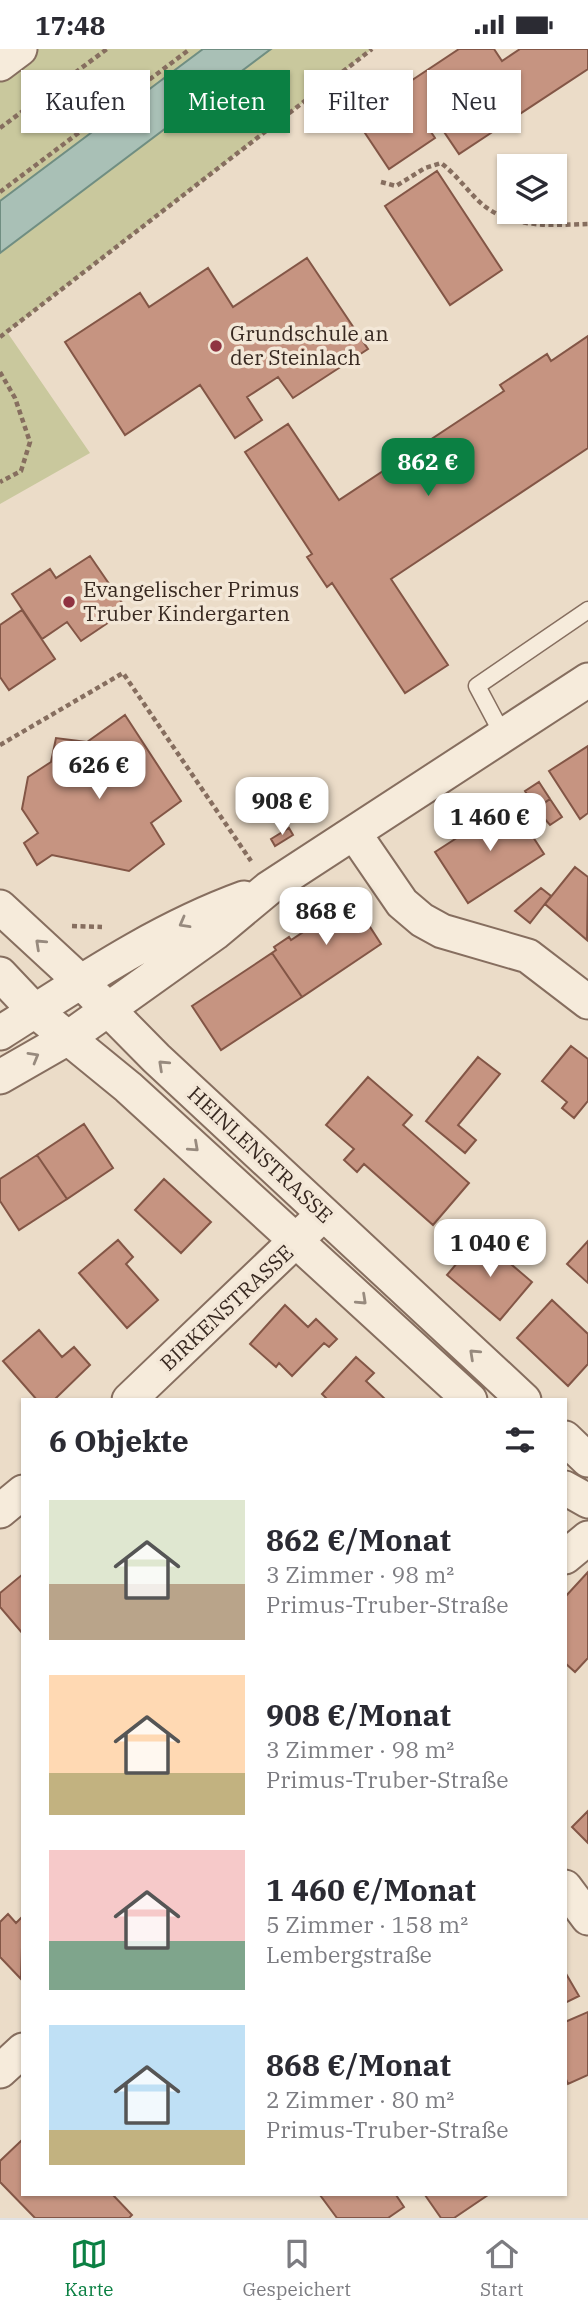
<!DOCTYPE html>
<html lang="de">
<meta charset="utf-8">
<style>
:root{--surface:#fff;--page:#f2f2f3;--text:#2b2b33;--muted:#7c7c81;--line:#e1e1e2;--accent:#0b8043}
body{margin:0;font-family:"IBM Plex Serif",serif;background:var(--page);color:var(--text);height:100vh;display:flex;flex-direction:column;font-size:26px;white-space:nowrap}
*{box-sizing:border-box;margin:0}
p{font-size:23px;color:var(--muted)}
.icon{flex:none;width:38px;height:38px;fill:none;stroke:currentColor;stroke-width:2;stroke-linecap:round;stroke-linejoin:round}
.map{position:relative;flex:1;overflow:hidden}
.sheet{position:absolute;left:21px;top:1349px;width:546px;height:798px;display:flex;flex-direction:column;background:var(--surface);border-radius:0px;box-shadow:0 2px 5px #0004}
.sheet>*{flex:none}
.guide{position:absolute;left:21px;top:21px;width:546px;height:63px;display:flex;gap:14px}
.controls{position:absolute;left:497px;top:105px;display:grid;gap:14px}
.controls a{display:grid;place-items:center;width:70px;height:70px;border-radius:0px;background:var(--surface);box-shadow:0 2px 5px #0004;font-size:35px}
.price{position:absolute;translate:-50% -60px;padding:0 16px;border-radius:14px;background:#fff;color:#222;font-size:23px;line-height:46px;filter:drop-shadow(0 2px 4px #0008)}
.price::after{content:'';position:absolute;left:50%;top:42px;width:21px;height:16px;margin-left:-10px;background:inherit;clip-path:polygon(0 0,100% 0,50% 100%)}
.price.active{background:var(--accent);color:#fff}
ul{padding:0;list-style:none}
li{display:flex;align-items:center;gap:21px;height:175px;padding:0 28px}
li span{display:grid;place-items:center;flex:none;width:196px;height:140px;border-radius:0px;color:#555}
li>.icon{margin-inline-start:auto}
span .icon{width:84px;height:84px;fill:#fffc;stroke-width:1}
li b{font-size:30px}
h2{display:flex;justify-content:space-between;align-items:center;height:84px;padding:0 28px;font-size:30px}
.pill{padding:0 24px;border-radius:0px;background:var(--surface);box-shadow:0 2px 5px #0004;font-size:24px;line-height:63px}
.pill.active{background:var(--accent);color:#fff}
.status{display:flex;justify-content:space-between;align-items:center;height:49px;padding:0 35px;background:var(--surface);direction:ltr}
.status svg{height:19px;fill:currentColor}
.dock{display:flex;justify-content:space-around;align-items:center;height:98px;border-top:2px solid var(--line);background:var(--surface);font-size:19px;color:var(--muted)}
.dock a{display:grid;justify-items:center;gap:4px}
.dock .active{color:var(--accent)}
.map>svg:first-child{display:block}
.green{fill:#c9c89d}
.water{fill:#a9c0b6;stroke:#708e82;stroke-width:2}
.building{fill:#c69481;stroke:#835646;stroke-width:2}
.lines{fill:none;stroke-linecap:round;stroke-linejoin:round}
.service-casing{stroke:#866e5f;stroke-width:19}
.minor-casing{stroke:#866e5f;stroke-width:37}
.path{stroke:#866e5f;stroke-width:4.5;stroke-dasharray:5 3.5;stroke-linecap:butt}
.service{stroke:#f6ebdb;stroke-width:16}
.minor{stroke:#f6ebdb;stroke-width:33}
.oneway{stroke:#978a7e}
.poi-dot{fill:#903341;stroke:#f3e7d7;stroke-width:2.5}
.labels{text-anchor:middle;stroke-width:7;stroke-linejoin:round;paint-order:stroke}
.poi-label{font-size:21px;fill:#382921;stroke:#f3e7d7;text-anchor:start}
.street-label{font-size:21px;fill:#382921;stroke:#f3e7d7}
</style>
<div class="status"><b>17:48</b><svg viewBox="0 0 49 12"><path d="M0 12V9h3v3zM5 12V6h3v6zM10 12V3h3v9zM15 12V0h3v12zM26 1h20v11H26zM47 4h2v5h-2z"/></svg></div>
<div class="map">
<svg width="588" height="2169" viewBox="0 0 588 2169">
<rect width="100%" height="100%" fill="#ebdcc8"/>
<path class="green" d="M 20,0 L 372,0 L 7,283 L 90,404 L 0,455 L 0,15 Z"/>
<path class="water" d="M 203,0 L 271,0 L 0,204 L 0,152 Z"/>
<path class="building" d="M 459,0 L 494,0 L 502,12 L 520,0 L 588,0 L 588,20 L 459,105 L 440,77 L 431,83 L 435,89 L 389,120 L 355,69 Z
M 437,122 L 502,221 L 450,256 L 385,157 Z
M 307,209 L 368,300 L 293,349 L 278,328 L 247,348 L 262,371 L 235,389 L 200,336 L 125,386 L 65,293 L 140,244 L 149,258 L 208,219 L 233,258 Z
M 588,287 L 588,399 L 391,530 L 448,616 L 405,644 L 332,534 L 327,538 L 307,508 L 312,505 L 245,403 L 288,375 L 339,451 L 504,342 L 500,336 L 547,305 L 551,312 Z
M 90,507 L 127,561 L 81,592 L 67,573 L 42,590 L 12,545 L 50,520 L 56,529 Z
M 22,561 L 55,610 L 9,641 L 0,628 L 0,576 Z
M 125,666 L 181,752 L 151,774 L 164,795 L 129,822 L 52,806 L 37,816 L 24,794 L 38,784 L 22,760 L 28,728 L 51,713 L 56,689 L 87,693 Z
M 588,697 L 588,764 L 580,770 L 549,722 Z
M 539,733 L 550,750 L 536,760 L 525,742 Z
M 550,750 L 562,768 L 550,776 L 536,760 Z
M 511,754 L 544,805 L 468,854 L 435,803 Z
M 289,779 L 293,786 L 275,797 L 271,790 Z
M 575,818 L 588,828 L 587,891 L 545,855 Z
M 541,839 L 551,847 L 530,874 L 515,862 Z
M 341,847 L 346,854 L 352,850 L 381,895 L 302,948 L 272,904 L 276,901 L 274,898 L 289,888 L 291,891 L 332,864 L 327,857 Z
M 272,904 L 302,948 L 221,1001 L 192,957 Z
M 571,997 L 588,1010 L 588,1052 L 574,1069 L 562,1059 L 567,1053 L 542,1032 Z
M 478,1008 L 500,1025 L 458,1076 L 476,1091 L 465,1104 L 426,1072 Z
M 368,1028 L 412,1066 L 403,1076 L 469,1134 L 433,1176 L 364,1115 L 357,1123 L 344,1111 L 354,1100 L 326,1076 Z
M 84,1075 L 113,1119 L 67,1150 L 37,1106 Z
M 37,1106 L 67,1150 L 19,1181 L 0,1152 L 0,1130 Z
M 164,1130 L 211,1173 L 181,1204 L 135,1161 Z
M 479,1188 L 532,1233 L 500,1271 L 447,1226 Z
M 118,1191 L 133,1208 L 126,1215 L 158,1251 L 127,1279 L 79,1224 Z
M 588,1192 L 588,1234 L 567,1215 Z
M 552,1251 L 588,1285 L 588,1315 L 568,1337 L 517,1289 Z
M 285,1256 L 308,1278 L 316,1270 L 337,1290 L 329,1298 L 324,1294 L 292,1327 L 279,1314 L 276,1318 L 250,1295 Z
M 39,1281 L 62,1308 L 74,1298 L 90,1316 L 54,1351 L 37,1351 L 3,1312 Z
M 356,1308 L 374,1324 L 366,1332 L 385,1350 L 328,1351 L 322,1345 Z
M 588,1523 L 588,1609 L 575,1623 L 565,1614 L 565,1548 Z
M 23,1525 L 23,1585 L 0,1558 L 0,1544 Z
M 588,1762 L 588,1794 L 572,1778 Z
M 8,1865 L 16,1874 L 23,1867 L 21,1930 L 0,1908 L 0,1873 Z
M 565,1923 L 579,1947 L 565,1954 Z
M 588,1963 L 588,2026 L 568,2035 L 565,2028 L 565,1973 Z
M 23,2090 L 23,2146 L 113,2146 L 132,2166 L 129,2169 L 35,2169 L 0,2133 L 0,2112 Z
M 320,2146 L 396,2146 L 404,2158 L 388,2169 L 337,2169 Z
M 425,2146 L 488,2146 L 454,2169 L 441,2169 Z"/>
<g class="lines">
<g class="service-casing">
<path id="service" d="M 503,686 L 477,637 L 588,561"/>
</g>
<g class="minor-casing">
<path id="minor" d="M 0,15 L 20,0
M 354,784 L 402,854 L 422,871 L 442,882 L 528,907 L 588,953
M 0,858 L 80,932 L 156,1009 L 524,1351
M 0,925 L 35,962 L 128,1038 L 470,1351
M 0,984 C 79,934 156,881 244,849
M 0,1028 L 68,989 L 215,884 L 269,839 L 588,631
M 129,1351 L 312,1176
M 565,1389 L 588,1411
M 565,1439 L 588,1452
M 0,1462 L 23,1443
M 565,1508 L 588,1489
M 565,1838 L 588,1869
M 0,2022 L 23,2001"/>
</g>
<path class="path" d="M 0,79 L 107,0
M 381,133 L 396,137 L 425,119 L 441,114 C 457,126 468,143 483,156 C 513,180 553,176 588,175
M 0,143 L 190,0
M 0,288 L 372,0
M 0,323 L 15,349 L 30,393 L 21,422 L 0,433
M 0,696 L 123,624 L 251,812
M 72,877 L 102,878"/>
<use href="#service" class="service"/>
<use href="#minor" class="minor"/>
</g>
<defs><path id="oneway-chevron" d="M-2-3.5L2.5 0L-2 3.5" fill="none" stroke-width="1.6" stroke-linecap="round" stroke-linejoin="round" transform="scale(1.75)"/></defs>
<g class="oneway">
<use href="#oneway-chevron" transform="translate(184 874) rotate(151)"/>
<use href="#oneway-chevron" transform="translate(40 895) rotate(-137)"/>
<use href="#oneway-chevron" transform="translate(34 1008) rotate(-30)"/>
<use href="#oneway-chevron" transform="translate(163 1016) rotate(-137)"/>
<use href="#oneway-chevron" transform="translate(194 1098) rotate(42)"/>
<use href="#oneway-chevron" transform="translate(362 1251) rotate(43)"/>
<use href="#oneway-chevron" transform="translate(474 1305) rotate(-137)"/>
</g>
<g class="poi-dot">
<circle cx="216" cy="297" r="7"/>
<circle cx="69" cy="553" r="7"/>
</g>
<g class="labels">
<g class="poi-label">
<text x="230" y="292">Grundschule an<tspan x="230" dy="24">der Steinlach</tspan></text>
<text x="83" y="548">Evangelischer Primus<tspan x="83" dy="24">Truber Kindergarten</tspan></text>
</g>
<g class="street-label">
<text transform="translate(260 1106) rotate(43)" y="7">HEINLENSTRASSE</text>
<text transform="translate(227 1259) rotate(-43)" y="7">BIRKENSTRASSE</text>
</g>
</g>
</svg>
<div class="controls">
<a><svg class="icon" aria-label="layers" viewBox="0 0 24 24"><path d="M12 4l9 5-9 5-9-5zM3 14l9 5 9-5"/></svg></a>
</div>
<b class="price active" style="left:428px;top:449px">862 €</b>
<b class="price" style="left:99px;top:752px">626 €</b>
<b class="price" style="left:282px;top:788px">908 €</b>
<b class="price" style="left:490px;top:804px">1 460 €</b>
<b class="price" style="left:326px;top:898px">868 €</b>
<b class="price" style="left:490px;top:1230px">1 040 €</b>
<div class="guide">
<a class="pill">Kaufen</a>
<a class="pill active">Mieten</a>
<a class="pill">Filter</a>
<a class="pill">Neu</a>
</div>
<section class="sheet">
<h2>6 Objekte<svg class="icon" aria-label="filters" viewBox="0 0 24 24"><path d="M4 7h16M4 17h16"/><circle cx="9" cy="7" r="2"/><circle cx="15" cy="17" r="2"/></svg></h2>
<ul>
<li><span style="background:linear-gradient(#dfe7d0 60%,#b9a48a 0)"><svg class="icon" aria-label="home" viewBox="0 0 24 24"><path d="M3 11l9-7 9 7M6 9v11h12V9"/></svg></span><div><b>862 €/Monat</b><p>3 Zimmer · 98 m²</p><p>Primus-Truber-Straße</p></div></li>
<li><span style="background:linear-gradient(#ffd9b3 70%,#c2b280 0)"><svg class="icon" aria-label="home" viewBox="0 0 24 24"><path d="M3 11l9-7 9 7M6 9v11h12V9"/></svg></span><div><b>908 €/Monat</b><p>3 Zimmer · 98 m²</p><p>Primus-Truber-Straße</p></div></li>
<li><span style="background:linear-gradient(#f6c9c9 65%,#7fa58c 0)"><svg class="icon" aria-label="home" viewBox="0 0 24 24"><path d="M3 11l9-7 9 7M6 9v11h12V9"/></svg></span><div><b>1 460 €/Monat</b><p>5 Zimmer · 158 m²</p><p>Lembergstraße</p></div></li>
<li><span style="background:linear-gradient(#bfe0f5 75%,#c2b280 0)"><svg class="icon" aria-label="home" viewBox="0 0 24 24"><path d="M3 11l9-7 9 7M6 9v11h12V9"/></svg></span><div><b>868 €/Monat</b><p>2 Zimmer · 80 m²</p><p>Primus-Truber-Straße</p></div></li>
</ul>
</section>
</div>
<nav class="dock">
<a class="active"><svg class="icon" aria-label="map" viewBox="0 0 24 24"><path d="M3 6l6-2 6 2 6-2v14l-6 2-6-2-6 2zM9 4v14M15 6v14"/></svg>Karte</a>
<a><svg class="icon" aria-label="saved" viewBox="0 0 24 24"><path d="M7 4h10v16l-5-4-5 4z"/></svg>Gespeichert</a>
<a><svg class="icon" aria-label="home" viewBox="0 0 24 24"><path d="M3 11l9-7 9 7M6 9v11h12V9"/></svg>Start</a>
</nav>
